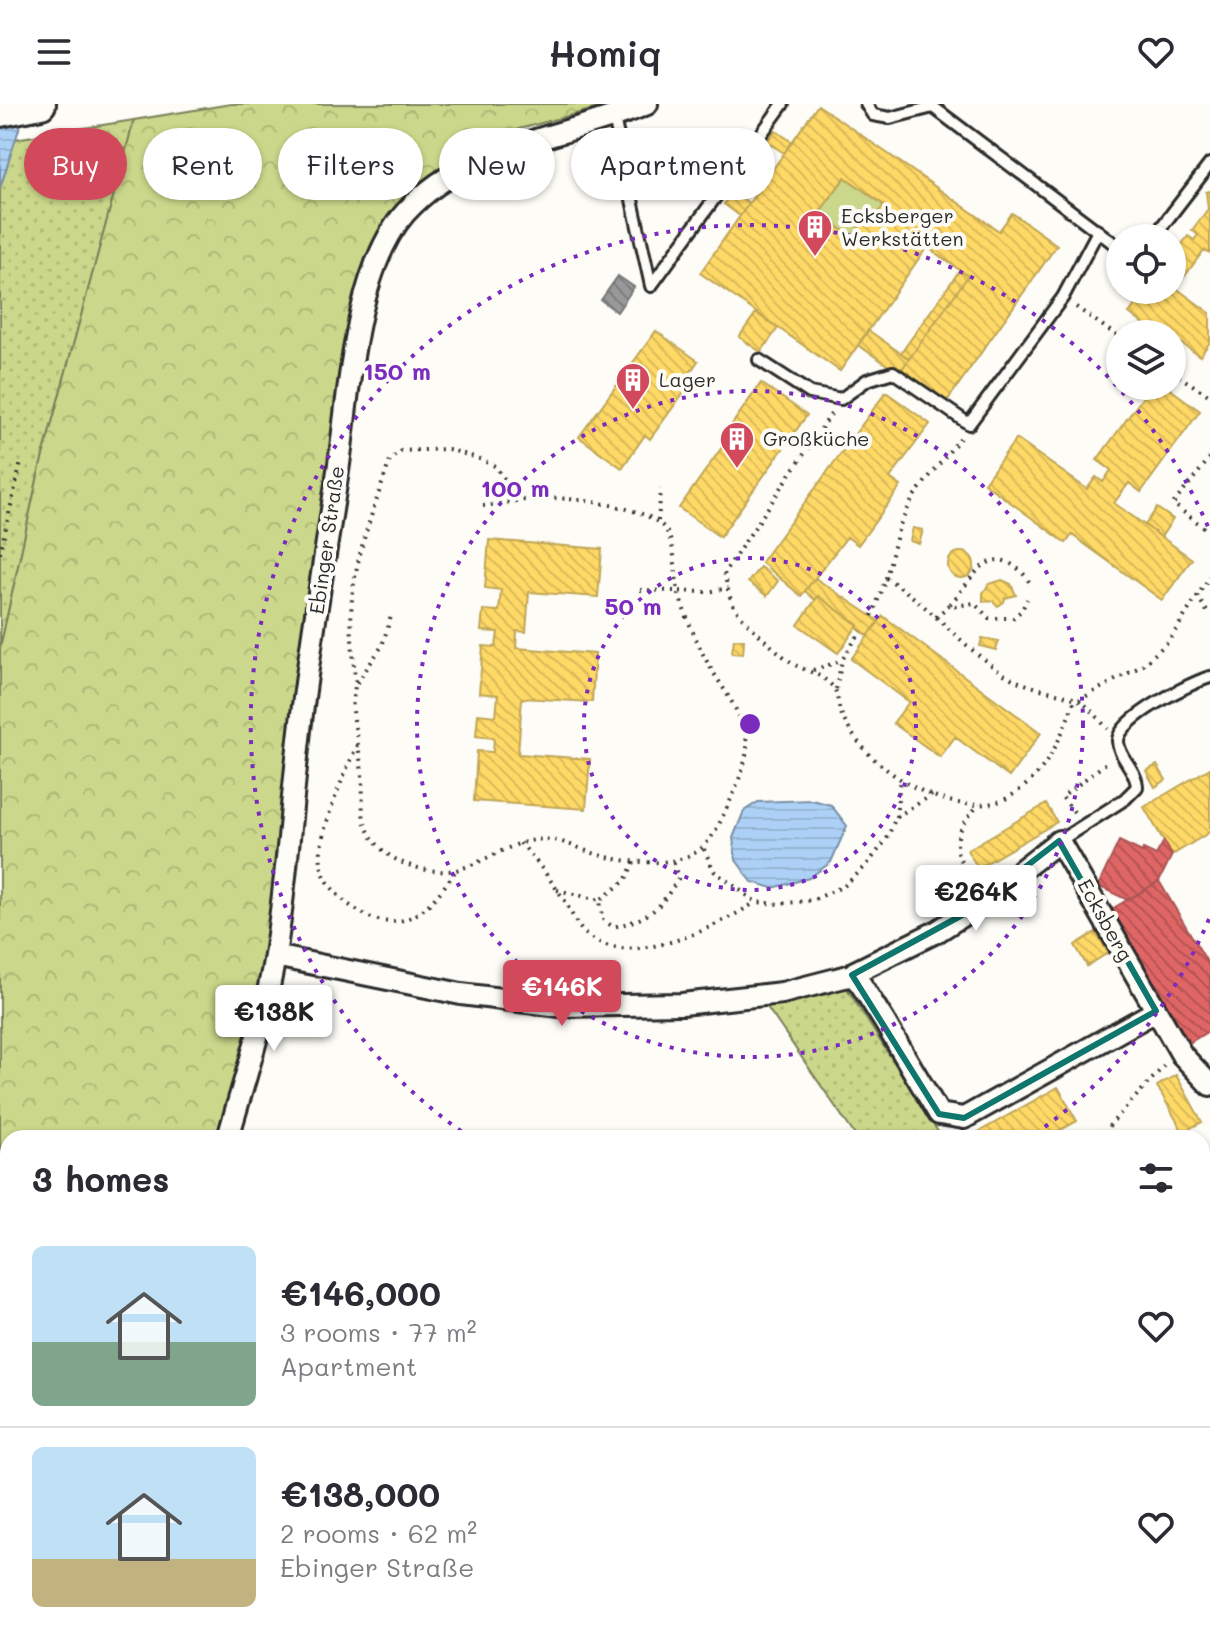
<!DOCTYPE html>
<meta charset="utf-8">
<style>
:root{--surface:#fff;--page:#f2f2f3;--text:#2b2b33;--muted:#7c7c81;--line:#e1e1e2;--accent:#d1495b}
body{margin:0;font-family:Mali,sans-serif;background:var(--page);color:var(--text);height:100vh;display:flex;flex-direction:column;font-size:30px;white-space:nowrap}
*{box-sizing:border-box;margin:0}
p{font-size:26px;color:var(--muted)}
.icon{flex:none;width:44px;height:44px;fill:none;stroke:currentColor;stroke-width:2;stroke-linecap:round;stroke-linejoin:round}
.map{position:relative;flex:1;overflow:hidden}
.drawer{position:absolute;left:0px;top:1026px;width:1210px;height:512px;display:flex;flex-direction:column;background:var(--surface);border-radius:24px 24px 0 0;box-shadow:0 2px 6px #0004}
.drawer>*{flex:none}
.banner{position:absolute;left:24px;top:24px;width:800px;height:72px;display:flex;gap:16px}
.fabs{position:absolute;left:1106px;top:120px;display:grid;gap:16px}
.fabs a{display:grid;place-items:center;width:80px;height:80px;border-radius:50%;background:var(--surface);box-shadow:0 2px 6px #0004;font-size:40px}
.price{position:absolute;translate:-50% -68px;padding:0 18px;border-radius:8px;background:#fff;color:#222;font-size:26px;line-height:52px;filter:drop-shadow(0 2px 4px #0008)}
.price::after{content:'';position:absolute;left:50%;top:48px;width:24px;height:18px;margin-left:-12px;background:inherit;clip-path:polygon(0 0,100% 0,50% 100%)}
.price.on{background:var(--accent);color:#fff}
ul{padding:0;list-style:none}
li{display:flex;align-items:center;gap:24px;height:200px;padding:0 32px}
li+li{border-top:2px solid var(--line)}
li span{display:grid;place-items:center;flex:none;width:224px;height:160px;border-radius:12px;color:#555}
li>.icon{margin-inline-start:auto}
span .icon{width:96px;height:96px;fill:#fffc;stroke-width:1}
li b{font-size:34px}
h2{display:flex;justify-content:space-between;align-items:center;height:96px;padding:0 32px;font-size:34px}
.pill{padding:0 28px;border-radius:36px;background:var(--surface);box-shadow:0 2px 6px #0004;font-size:28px;line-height:72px}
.pill.on{background:var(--accent);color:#fff}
header{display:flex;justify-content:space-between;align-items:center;height:104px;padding:0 32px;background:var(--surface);font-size:36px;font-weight:600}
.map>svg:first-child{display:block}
.grass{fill:url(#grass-dots);stroke:#7b815a;stroke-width:2}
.forest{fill:url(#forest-crowns);stroke:#7b815a;stroke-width:2}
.cemetery{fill:url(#cemetery-stones);stroke:#7b815a;stroke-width:2}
.garden{fill:#cbd78a;stroke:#7b815a;stroke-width:2}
.water{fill:url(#water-rules);stroke:#798fa5;stroke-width:2}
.homes{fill:url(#homes-back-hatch);stroke:#bfa554;stroke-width:2;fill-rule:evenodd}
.shops{fill:url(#shops-back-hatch);stroke:#aa5454;stroke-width:2}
.industry{fill:url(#industry-back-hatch);stroke:#787878;stroke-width:2}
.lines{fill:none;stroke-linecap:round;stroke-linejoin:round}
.service-casing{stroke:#2b2b2b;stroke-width:16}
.minor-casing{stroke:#2b2b2b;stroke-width:26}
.secondary-casing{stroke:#2b2b2b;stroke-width:34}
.path{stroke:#2b2b2b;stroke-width:4;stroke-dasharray:2 6;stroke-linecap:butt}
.service{stroke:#fdfcf7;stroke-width:10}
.minor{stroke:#fdfcf7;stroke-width:20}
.secondary{stroke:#fdfcf7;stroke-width:28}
.marked{fill:none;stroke:#0f766e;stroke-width:6;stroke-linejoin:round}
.ring{fill:none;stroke:#7b2cbf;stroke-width:4;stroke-dasharray:4 8}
.labels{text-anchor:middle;stroke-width:8;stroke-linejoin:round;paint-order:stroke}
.poi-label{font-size:20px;fill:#2b2b2b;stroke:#fdfcf7;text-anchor:start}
.street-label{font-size:20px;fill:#2b2b2b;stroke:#fdfcf7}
.centre{fill:#7b2cbf;stroke:#fdfcf7;stroke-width:4}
.ring-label{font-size:24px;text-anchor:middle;font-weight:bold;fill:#7b2cbf;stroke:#fdfcf7;stroke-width:8;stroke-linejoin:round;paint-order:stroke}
</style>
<header><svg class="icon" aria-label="menu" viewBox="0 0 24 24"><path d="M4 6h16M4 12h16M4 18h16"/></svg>Homiq<svg class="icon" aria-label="heart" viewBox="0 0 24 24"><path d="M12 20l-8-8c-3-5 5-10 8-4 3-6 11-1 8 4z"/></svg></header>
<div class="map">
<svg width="1210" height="1538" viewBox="0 0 1210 1538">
<defs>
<pattern id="grass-dots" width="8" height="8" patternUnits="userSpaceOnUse" patternTransform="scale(2)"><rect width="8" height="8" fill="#cbd78a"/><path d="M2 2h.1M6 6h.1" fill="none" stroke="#aeb977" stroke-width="1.8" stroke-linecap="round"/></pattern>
<pattern id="forest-crowns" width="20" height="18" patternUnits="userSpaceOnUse" patternTransform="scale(2)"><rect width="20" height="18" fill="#cbd78a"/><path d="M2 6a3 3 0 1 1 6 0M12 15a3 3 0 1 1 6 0" fill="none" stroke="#aeb977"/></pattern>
<pattern id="cemetery-stones" width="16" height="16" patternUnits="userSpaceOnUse" patternTransform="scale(2)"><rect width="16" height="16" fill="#cbd78a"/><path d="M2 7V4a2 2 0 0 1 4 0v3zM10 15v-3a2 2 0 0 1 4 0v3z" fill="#aeb977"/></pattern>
<pattern id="water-rules" width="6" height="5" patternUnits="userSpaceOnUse" patternTransform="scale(2)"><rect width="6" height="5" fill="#add1f6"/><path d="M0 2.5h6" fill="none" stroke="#95b4d3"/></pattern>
<pattern id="homes-back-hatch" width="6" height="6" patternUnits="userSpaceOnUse" patternTransform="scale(2)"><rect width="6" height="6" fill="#ffd966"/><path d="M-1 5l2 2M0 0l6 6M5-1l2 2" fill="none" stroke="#dbba59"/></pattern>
<pattern id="shops-back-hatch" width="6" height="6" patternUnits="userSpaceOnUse" patternTransform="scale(2)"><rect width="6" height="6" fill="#e06666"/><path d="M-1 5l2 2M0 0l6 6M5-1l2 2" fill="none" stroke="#b65454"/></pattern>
<pattern id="industry-back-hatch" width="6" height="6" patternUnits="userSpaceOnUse" patternTransform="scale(2)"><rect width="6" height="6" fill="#999"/><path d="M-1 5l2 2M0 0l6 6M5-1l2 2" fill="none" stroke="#7d7d7d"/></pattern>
</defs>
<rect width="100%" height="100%" fill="#fdfcf7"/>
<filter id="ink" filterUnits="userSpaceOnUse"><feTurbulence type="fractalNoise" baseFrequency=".0125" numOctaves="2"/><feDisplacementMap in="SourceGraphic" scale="16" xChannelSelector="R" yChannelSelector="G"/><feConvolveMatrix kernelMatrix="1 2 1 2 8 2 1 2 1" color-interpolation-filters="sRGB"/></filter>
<g filter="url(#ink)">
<path class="grass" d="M 134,16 L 39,367 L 0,544 L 0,84 L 15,35 Z
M 844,880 L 942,1034 L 857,1034 L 765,900 Z
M 1202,1236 L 1210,1246 L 1210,1538 L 1190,1538 L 1185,1530 L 1202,1530 Z"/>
<path class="forest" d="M 231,0 L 613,0 L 519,25 L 452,55 L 408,87 L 380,128 L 352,197 L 294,583 L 269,839 L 252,921 L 220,1034 L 8,1034 L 8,1210 L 0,1234 L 0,544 L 39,367 L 134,16 Z
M 0,1457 L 8,1460 L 8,1530 L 58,1530 L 55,1538 L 0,1538 Z"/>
<path class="cemetery" d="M 8,1210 L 8,1460 L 0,1457 L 0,1234 Z"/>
<path class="garden" d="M 845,73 L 884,101 L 878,110 L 872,106 L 852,133 L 819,109 Z"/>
<path class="water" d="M 0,0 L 27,0 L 0,84 Z
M 812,696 L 831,701 L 847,722 L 831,758 L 809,774 L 773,784 L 752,778 L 736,756 L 733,734 L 744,707 L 758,698 Z"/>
<path class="homes" d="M 818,1 L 999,127 L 1012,109 L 1057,141 L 947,297 L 902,265 L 968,172 L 927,143 L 840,267 L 700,169 ZM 845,73 L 884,101 L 878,110 L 872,105 L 852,133 L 819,109 Z
M 775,26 L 792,38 L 784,49 L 767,38 Z
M 1210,87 L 1210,149 L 1204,146 L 1176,184 L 1210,209 L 1210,238 L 1200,252 L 1172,233 L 1172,230 L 1147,230 L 1147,223 L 1129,209 L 1147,186 L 1172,186 L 1172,153 L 1188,132 L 1194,136 L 1198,131 L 1192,126 L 1208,105 L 1206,88 Z
M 733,88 L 749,99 L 740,112 L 724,100 Z
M 960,166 L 968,172 L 909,255 L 901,249 Z
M 756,209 L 778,224 L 761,248 L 739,233 Z
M 868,226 L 909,255 L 899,269 L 858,241 Z
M 656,227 L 698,257 L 682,280 L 687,284 L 650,335 L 645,331 L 622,364 L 579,333 Z
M 761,279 L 807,311 L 720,433 L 679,404 L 732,329 L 728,326 Z
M 1151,282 L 1166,282 L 1200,307 L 1141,388 L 1129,379 L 1114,399 L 1192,455 L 1162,496 L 1072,431 L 1066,439 L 984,379 L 1016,335 L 1087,385 L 1096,373 L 1103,378 L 1111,366 L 1097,356 Z
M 886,288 L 930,320 L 890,374 L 901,382 L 858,441 L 847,433 L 801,492 L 761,458 Z
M 1157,404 L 1173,415 L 1161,433 L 1145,421 Z
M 913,424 L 923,426 L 919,440 L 910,437 Z
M 489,436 L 602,445 L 598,493 L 529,488 L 526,528 L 517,527 L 516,544 L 595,550 L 592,598 L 522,594 L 518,650 L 590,655 L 586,705 L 474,697 L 477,647 L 493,648 L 494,634 L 476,632 L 478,610 L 496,612 L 498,591 L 479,589 L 483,542 L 496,543 L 498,528 L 481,527 L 483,506 L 499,507 L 501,486 L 485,484 Z
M948 461a13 13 0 1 1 26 0a13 13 0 1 1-26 0Z
M 760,463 L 778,477 L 767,492 L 748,478 Z
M 815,474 L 879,517 L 868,532 L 857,524 L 858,521 L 818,492 L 815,496 L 805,487 Z
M 1002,476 L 1011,480 L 1016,491 L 1005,494 L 1004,498 L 998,502 L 993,497 L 983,497 L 983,489 L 989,480 Z
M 818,492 L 858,521 L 838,549 L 798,521 Z
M 883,512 L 1041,629 L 1009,673 L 955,633 L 940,653 L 893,619 L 909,598 L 851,555 Z
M 982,534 L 999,537 L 996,546 L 980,542 Z
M 734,535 L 744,536 L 743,550 L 732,549 Z
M 1157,661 L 1166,676 L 1155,683 L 1146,667 Z
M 1210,664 L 1210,728 L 1172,751 L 1144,703 Z
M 1046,700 L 1057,718 L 978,764 L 967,746 Z
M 1096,828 L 1108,849 L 1087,862 L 1075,841 Z
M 1176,971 L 1202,1018 L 1183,1028 L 1157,982 Z
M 1058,983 L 1077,1017 L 1046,1034 L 968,1034 Z"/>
<path class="shops" d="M 1119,737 L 1142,748 L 1143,745 L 1156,751 L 1164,737 L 1172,751 L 1159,777 L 1128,796 L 1098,782 Z
M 1159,777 L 1210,863 L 1210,926 L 1189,939 L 1110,806 Z"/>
<path class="industry" d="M 618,172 L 634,183 L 617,208 L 601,196 Z"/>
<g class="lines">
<g class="service-casing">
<path id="service" d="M 866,0 L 873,11 L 890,14 L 933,3
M 929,0 L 1120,144
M 614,14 L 651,182
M 1153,134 L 1210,60
M 651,182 L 783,0
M 759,256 L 810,289 L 841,295 L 867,276 L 893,268 L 969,320 L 1063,193 L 1098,127
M 1059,737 L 1125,695 L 1137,683 C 1137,666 1117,652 1118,636 C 1120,614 1190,579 1210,573"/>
</g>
<g class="minor-casing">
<path id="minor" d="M 275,852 L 461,890 L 560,902 L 682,900 L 782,889 L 852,871 L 855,868 L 938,827 L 966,809 L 1059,737 L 1182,951 L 1210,981
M 852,871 L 860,879 L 884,917 L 939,1010 L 964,1014 L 1156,907
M 228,1034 C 245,974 265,913 275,851 C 288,768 292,685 303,602 C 313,521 327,441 339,360 C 349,287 355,166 405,109 C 466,40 567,34 647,0
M 66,1538 L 69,1530"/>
</g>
<g class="secondary-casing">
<path id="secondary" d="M 0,8 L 41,0"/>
</g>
<path class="path" d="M 1076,203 L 1120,234
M 1172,268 L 1210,292
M 831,310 L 724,469 C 727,480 729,494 735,504 C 744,518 783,554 797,562 C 810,568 823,571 833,583 C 838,589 837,598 840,606 C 845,622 858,639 870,651 C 899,680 954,710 997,698 C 1013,694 1035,675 1044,661 C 1058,642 1067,617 1075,595
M 1210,354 L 1173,400 L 1210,428
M 483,402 C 506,399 531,394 553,394 C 580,395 654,403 667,428 C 678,450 673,474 681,497 C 687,515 695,533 703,550 C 717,579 745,608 747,642 C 747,661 731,696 722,714 C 708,744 694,756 659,758 C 639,759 615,756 596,750 C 582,746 567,738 553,736 C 517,731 489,758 456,766 C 441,769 420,766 406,760 C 386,753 369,736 364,715 C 361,701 364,685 362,670 C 360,649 355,628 353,607 C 351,596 356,586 355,575 C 353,546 349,515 353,486 C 359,441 376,399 390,356 L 401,347 L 448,345 L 477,354 L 495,362 L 521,398
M 658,417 L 661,385
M 0,449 L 21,358
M 886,474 C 929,500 959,540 1001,568 C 1024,584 1051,586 1076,595 C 1088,600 1099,616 1108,625
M 640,486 L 708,488 L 728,484
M 1197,492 L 1210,512
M 950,500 C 965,486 983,445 1009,459 C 1019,464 1027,472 1031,482
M 872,512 L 886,474 L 899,423 L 914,392 L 960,334
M 936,513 L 950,500 L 956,502 L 974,499 L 989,514 L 1013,514 L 1022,506 L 1027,495
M 813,566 L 841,557
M 357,579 L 382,542 L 392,509
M 836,585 L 842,556 L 861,527
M 1079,596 L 1143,561 L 1169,537 L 1210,472
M 357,641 C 345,670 317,728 321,759 C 323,777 338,793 352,803 C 400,837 429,807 456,766
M 1074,708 L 1062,693 L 1110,656
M 896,713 L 900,676
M 520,739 C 537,756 551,777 565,797 C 570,806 574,816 580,824 C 620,872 715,824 756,798
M 704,745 L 714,767 L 756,798 L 780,800 L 813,796 L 844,782 L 866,762 L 887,735 L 896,713 L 932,691
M 634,758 L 625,777 L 600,796 L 602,815 L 613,823 C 650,814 658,807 678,775 L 673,756
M 973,778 C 950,743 952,732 979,700
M 557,786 L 600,796
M 1098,1034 L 1164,962
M 748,1538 L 754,1530"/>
<use href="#service" class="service"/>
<use href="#minor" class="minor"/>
<use href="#secondary" class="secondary"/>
</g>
</g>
<path class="marked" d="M 1059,737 L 1156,907 L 964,1014 L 939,1010 L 852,871 L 966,809 Z"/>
<g class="ring">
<circle cx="750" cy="620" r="166"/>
<circle cx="750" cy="620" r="333"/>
<path d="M1209 815A499 499 0 0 1 1029 1034M471 1034A499 499 0 1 1 1209 425"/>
</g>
<defs>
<g id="building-pin" transform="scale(1.8)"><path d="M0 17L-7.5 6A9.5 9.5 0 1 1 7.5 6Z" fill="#d1495b" stroke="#fdfcf7"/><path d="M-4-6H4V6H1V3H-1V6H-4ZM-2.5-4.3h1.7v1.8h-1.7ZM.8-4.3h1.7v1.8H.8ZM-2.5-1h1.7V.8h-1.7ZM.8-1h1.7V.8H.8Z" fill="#fff"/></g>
</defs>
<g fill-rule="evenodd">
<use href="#building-pin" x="815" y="123"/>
<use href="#building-pin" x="633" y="276"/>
<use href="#building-pin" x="737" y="335"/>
</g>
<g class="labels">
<g class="poi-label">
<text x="841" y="119">Ecksberger<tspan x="841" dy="23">Werkstätten</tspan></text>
<text x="659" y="283">Lager</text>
<text x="763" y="342">Großküche</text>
</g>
<g class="street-label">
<text transform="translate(327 436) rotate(-82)" y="7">Ebinger Straße</text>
<text transform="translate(1105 816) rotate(61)" y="7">Ecksberg</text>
</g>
</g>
<circle cx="750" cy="620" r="12" class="centre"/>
<g class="ring-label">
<text x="397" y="276">150 m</text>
<text x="515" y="393">100 m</text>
<text x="633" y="511">50 m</text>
</g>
</svg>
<div class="fabs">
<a><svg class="icon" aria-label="locate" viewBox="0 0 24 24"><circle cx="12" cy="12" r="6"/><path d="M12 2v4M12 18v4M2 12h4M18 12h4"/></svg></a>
<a><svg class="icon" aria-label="layers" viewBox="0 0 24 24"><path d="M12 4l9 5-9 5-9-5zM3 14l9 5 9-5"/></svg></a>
</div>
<b class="price" style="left:976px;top:829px">€264K</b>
<b class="price on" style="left:562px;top:924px">€146K</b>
<b class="price" style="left:274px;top:949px">€138K</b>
<div class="banner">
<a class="pill on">Buy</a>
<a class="pill">Rent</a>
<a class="pill">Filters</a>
<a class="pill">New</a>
<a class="pill">Apartment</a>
</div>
<section class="drawer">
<h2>3 homes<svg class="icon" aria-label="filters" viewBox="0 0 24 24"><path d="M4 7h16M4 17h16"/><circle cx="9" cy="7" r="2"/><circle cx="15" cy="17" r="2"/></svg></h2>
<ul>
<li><span style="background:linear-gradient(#bfe0f5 60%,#7fa58c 0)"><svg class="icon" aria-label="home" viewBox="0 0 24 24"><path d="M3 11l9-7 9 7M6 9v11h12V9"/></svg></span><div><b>€146,000</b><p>3 rooms · 77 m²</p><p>Apartment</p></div><svg class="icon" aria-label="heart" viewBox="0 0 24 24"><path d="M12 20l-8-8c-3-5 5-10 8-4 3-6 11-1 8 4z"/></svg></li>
<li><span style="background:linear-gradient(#bfe0f5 70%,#c2b280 0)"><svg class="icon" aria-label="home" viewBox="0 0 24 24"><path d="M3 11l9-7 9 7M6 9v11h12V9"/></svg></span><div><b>€138,000</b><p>2 rooms · 62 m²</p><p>Ebinger Straße</p></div><svg class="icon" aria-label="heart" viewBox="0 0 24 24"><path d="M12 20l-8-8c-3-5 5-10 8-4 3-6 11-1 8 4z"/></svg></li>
</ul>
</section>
</div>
